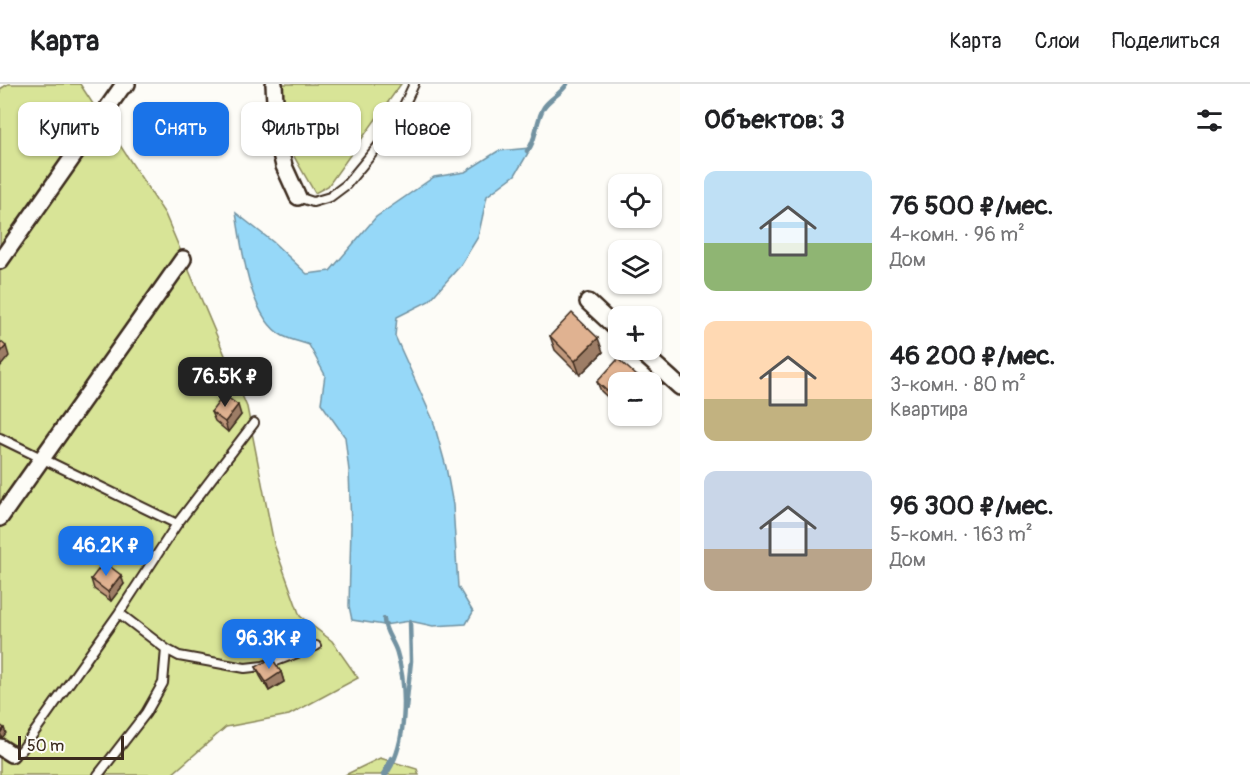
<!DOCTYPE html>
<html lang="ru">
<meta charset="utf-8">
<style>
:root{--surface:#fff;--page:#f2f2f2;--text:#202124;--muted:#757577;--line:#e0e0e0;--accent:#1a73e8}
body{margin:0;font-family:Pangolin,sans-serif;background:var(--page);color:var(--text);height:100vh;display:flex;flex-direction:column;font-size:22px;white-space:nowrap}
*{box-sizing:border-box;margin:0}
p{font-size:20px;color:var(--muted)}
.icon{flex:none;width:33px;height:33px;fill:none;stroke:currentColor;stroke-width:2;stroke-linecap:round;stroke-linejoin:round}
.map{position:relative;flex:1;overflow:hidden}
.details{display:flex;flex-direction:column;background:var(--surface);width:570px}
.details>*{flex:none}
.banner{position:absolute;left:18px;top:18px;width:570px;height:54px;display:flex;gap:12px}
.controls{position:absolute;left:608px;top:90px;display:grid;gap:12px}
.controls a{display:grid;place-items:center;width:54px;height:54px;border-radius:12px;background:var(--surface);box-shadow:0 2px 4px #0004;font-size:30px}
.scale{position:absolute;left:18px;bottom:15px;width:106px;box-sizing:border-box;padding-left:6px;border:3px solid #3b2a1e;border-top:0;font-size:16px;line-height:21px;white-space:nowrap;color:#3b2a1e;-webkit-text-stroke:4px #fdfcf7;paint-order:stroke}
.price{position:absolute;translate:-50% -51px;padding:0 14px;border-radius:12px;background:var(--accent);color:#fff;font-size:20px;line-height:39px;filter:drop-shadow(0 2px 3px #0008)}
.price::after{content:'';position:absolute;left:50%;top:36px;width:18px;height:14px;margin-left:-9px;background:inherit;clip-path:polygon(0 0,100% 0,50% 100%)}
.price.selected{background:#222;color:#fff}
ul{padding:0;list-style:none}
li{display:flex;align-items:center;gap:18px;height:150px;padding:0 24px}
li span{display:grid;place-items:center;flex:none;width:168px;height:120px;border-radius:12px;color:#555}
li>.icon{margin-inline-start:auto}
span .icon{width:72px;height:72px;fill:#fffc;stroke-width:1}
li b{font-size:26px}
h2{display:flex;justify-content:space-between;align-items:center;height:72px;padding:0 24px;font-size:26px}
.tag{padding:0 21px;border-radius:12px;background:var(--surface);box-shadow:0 2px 4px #0004;font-size:21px;line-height:54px}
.tag.selected{background:var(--accent);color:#fff}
header{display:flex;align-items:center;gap:36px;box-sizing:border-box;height:84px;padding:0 30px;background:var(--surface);border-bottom:2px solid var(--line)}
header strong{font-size:28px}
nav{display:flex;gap:33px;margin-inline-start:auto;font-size:21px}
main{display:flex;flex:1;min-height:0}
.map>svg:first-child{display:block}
.green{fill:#d8e497;stroke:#8a875a;stroke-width:1.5}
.water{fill:#96d8f8;stroke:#7292a1;stroke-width:1.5}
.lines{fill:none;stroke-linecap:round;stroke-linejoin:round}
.stream{stroke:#7292a1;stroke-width:4.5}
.lane-casing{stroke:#3b2a1e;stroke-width:12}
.street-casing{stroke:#3b2a1e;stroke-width:20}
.lane{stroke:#fdfcf7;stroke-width:8}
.street{stroke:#fdfcf7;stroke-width:15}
.wall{fill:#c1997d;stroke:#3b2a1e;stroke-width:1.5}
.shaded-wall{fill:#9d7d66;stroke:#3b2a1e;stroke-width:1.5}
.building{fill:#e0b291;stroke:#3b2a1e;stroke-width:1.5}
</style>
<header>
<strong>Карта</strong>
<nav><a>Карта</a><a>Слои</a><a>Поделиться</a></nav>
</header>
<main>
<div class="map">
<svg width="680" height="691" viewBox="0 0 680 691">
<rect width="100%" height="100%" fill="#fdfcf7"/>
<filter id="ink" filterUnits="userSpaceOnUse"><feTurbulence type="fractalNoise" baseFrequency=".0167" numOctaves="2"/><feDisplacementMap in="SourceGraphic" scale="12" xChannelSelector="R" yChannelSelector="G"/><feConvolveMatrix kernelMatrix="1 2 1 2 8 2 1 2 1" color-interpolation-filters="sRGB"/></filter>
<g filter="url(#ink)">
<path class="green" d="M 8,0 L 80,0 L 165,130 L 247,323 L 274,460 L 300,532 L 332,557 L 358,594 L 289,631 L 226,643 L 171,691 L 0,691 L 0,5 Z
M 280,0 L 401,0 L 328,102 L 315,109 L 284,55 Z
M 380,674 L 417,685 L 419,691 L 345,691 Z"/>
<path class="water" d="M 531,64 L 515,91 L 487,112 L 478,153 L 460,182 L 429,217 L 397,233 L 395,252 L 433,336 L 446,383 L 453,421 L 458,503 L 473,528 L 466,540 L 433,542 L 410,537 L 384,541 L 352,536 L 349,522 L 351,443 L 349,387 L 345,353 L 321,319 L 325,291 L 309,261 C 301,258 291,256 283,252 C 249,234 242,163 236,129 L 273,158 L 307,190 L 330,187 L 376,133 L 434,93 L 465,88 L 498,67 Z"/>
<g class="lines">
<path class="stream" d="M 527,67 C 536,59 536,35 544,23 C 550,14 561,10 567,0
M 384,535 C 384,548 394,557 397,569 C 408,605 407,660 386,691
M 406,624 L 411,577 L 410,537
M 383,691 L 391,674"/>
<g class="lane-casing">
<path id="lane" d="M 298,113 L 313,118 L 330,113 L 346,101 L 394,43 L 414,0
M 0,354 L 177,440
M 119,529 L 166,565 L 179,572 L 245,584 L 263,582 L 316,562
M 11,670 L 21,667 L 119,529 L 177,440 L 254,339
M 98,691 L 146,629 L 163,599 L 166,565"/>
</g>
<g class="street-casing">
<path id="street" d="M 274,0 L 277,53 L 284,82 L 298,113
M 0,177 L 122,3 L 127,0
M 588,218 L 618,246
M 639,266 L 680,303
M 0,434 L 183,175
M 0,663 L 11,670"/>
</g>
<use href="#lane" class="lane"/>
<use href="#street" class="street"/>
</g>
<path class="wall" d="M 550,252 L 603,268 L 580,291 L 555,266 Z
M 637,292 L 640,298 L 618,298 L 618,323 L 601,307 L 597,298 Z
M 211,328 L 241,331 L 228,348 L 215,337 Z
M 91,495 L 124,500 L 111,517 L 94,505 Z
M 256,583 L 281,588 L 284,598 L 269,607 L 260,592 Z"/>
<path class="shaded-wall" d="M 598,254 L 603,268 L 580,291 L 575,277 Z
M 6,262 L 9,272 L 0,283 L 0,269 Z
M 637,292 L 640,298 L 631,298 Z
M 238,321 L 241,331 L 228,348 L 225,338 Z
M 121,491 L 124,500 L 111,517 L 108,508 Z
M 281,588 L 284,598 L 269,607 L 266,598 Z
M 4,644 L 6,649 L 2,654 L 0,649 Z"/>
<path class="building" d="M 572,229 L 598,254 L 575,277 L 550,252 Z
M 0,257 L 6,262 L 0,269 Z
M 618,275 L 637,292 L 631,298 L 618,298 L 618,313 L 616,315 L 597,298 Z
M 224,311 L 238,321 L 225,338 L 211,328 Z
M 104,478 L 121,491 L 108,508 L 91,495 Z
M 272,574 L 281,588 L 266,598 L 256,583 Z
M 0,641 L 4,644 L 0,649 Z"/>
</g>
</svg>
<div class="controls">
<a><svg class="icon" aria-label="locate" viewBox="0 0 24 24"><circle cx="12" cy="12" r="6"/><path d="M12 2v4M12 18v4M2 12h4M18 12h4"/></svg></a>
<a><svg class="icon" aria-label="layers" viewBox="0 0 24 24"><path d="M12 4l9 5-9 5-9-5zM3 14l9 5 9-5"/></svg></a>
<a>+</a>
<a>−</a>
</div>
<div class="scale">50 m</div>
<b class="price selected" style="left:225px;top:324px">76.5K ₽</b>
<b class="price" style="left:106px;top:493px">46.2K ₽</b>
<b class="price" style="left:269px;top:586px">96.3K ₽</b>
<div class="banner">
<a class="tag">Купить</a>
<a class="tag selected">Снять</a>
<a class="tag">Фильтры</a>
<a class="tag">Новое</a>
</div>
</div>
<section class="details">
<h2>Объектов: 3<svg class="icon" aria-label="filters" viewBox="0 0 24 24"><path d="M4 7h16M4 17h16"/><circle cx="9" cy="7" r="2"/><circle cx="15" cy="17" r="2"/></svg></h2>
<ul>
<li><span style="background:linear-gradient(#bfe0f5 60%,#8fb573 0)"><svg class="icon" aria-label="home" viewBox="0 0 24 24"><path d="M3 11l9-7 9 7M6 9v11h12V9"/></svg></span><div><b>76 500 ₽/мес.</b><p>4-комн. · 96 m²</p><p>Дом</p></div></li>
<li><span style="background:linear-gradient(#ffd9b3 65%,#c2b280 0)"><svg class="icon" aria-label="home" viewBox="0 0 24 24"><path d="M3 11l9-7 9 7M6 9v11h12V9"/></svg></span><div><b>46 200 ₽/мес.</b><p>3-комн. · 80 m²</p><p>Квартира</p></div></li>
<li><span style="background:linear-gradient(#c9d6e8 65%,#b9a48a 0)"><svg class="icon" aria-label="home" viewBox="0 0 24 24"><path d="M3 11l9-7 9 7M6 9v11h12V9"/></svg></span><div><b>96 300 ₽/мес.</b><p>5-комн. · 163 m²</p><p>Дом</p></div></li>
</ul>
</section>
</main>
